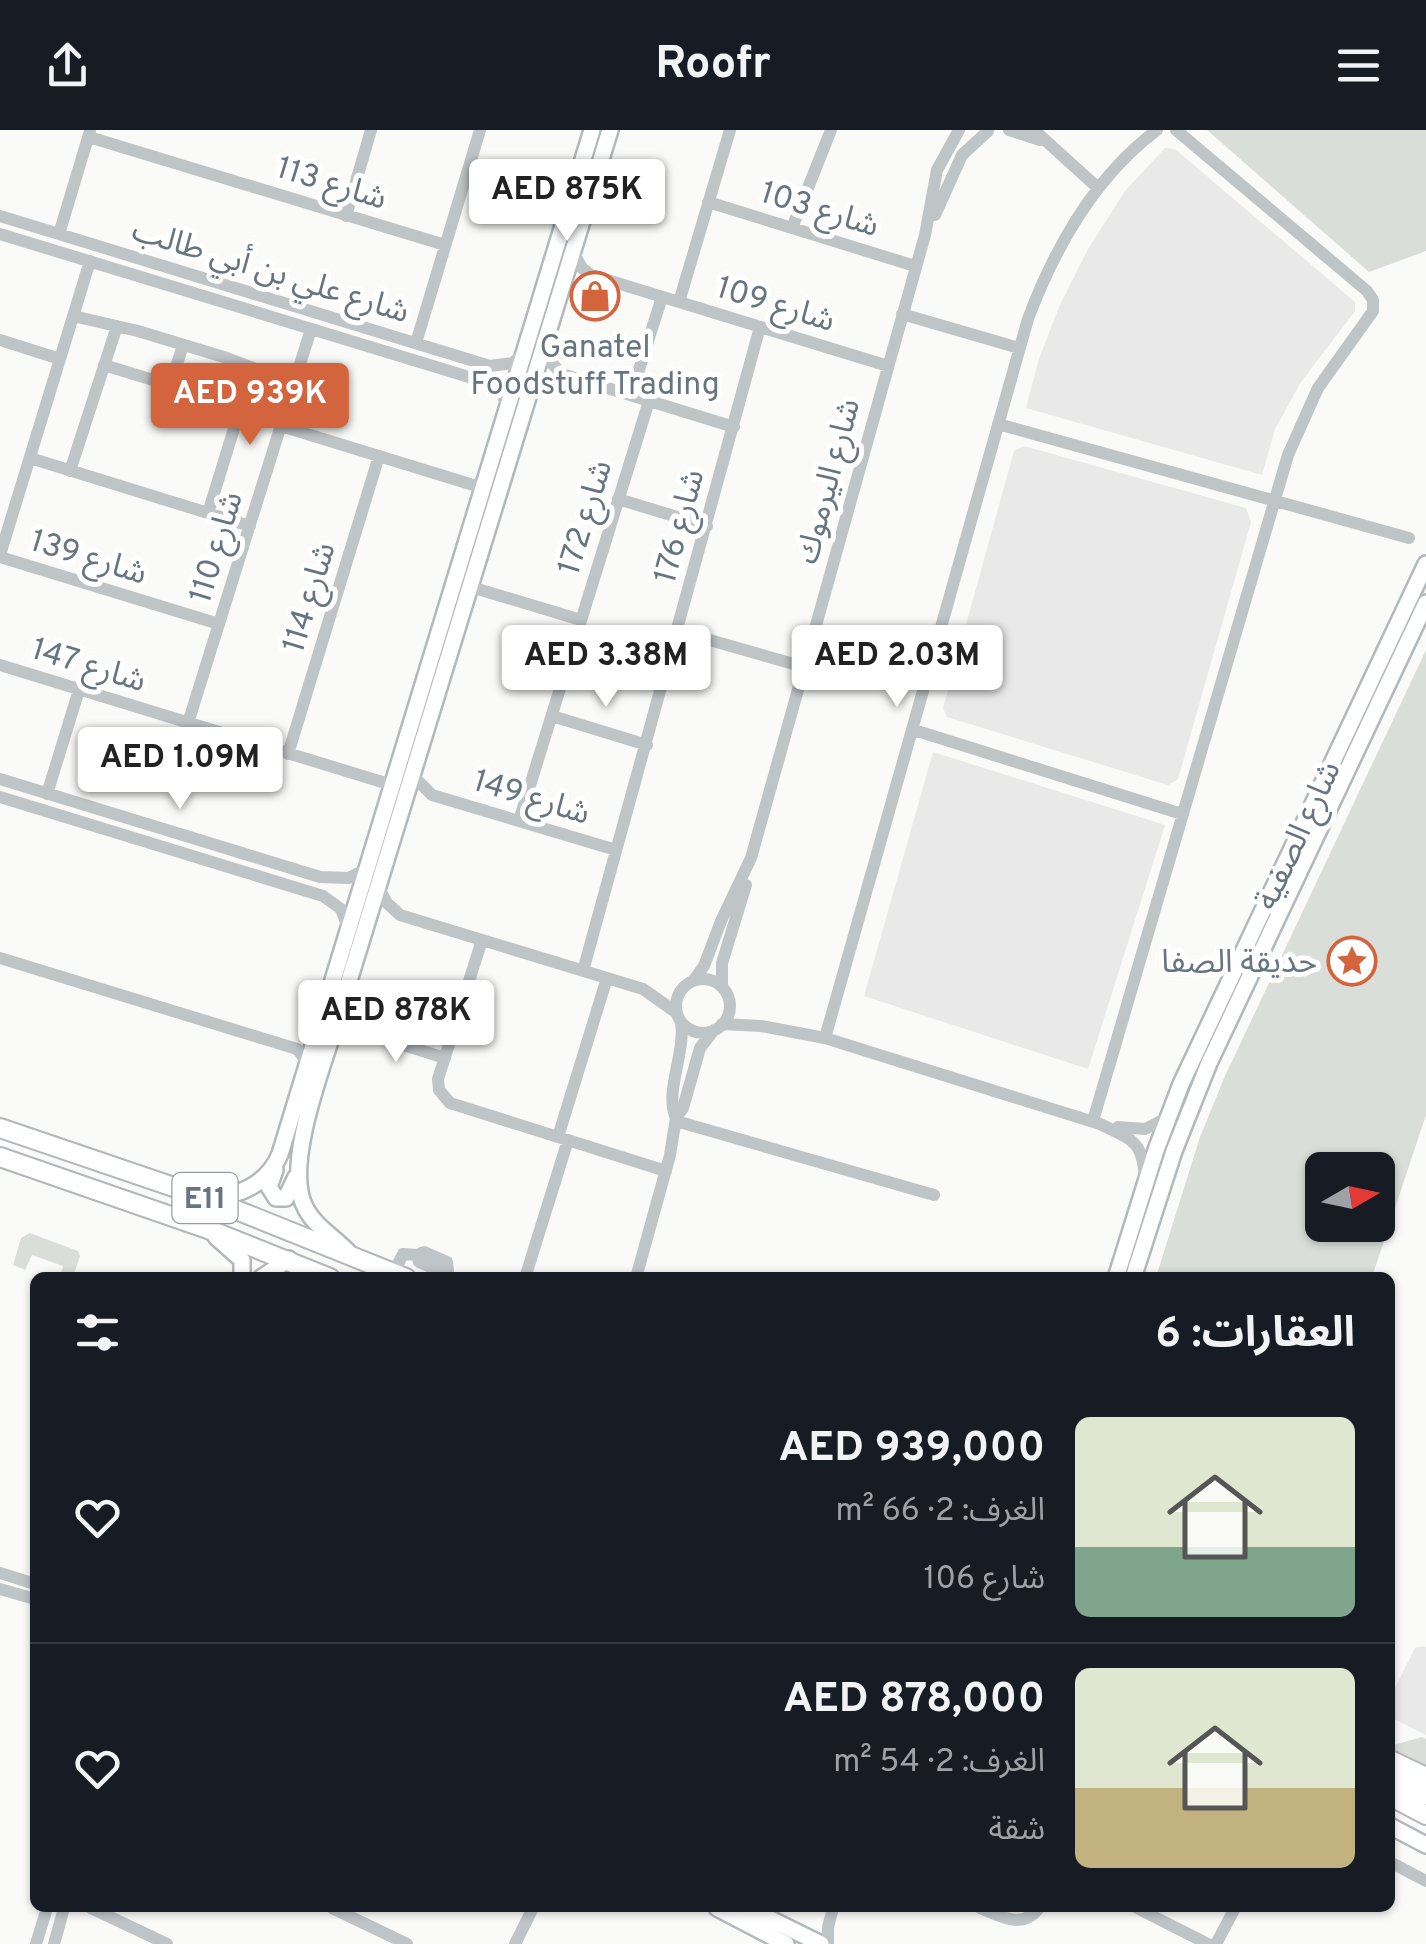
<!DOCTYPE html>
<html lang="ar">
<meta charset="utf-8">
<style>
:root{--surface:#171b24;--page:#242831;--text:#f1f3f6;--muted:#9ea1a6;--line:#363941;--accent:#d4643d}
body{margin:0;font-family:Overpass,"Noto Sans Arabic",sans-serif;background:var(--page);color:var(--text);direction:rtl;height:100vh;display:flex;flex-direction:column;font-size:38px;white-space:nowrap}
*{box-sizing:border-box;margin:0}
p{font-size:32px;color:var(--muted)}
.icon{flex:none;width:55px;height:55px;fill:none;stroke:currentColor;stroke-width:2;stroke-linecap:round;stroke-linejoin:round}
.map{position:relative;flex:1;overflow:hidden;direction:ltr}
.panel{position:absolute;left:30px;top:1142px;width:1365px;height:640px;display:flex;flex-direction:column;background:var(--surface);border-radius:15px;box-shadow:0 2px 8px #0004;direction:rtl}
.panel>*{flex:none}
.needle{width:65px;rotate:81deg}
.buttons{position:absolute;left:1305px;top:1022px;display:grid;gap:20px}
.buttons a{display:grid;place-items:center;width:90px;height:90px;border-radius:15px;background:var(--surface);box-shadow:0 2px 8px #0004;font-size:50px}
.price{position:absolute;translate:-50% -85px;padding:0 22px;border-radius:10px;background:#fff;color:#222;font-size:32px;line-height:65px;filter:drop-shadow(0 2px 5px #0008)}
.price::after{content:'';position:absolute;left:50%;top:60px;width:30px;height:22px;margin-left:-15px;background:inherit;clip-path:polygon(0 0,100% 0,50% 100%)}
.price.active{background:var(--accent);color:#fff}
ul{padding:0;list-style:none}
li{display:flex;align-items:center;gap:30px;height:250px;padding:0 40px}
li+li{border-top:2px solid var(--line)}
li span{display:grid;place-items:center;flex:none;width:280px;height:200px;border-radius:15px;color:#555}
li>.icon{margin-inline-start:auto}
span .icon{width:120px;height:120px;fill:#fffc;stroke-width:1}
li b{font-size:42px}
h2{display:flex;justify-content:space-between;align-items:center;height:120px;padding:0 40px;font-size:42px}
header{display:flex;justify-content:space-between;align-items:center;height:130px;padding:0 40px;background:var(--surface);font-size:45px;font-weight:700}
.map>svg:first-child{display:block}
.built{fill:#e8e9e8}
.green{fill:#daded8;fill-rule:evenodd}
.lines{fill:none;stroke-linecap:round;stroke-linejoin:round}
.major-casing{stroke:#b3b8bc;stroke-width:20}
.highway-casing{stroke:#b3b7bb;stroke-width:22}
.minor{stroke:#bfc4c7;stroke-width:12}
.major{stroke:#fff;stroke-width:15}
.highway{stroke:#fff;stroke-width:18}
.labels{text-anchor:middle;stroke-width:10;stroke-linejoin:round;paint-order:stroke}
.shield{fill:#fff;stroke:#959ea6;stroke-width:2.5}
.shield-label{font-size:30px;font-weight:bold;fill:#677580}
.street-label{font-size:32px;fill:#677580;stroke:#fff}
.poi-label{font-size:32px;fill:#677580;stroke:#fff}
</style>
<header><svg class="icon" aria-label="menu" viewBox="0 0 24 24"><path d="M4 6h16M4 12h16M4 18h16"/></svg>Roofr<svg class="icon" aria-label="share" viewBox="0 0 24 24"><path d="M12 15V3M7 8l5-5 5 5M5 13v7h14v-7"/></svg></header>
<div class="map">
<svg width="1426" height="1814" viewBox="0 0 1426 1814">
<rect width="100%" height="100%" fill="#fafaf8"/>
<path class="built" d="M 1165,18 L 1175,19 L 1355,172 L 1355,181 L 1301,252 L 1275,299 L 1262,345 L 1026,278 L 1039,229 L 1059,177 L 1088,119 L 1125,61 Z
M 1024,316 L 1246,378 L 1251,392 L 1178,649 L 1168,655 L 947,587 L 943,578 L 1014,321 Z
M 933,622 L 1165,695 L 1088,939 L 864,866 Z
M 1424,1516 L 1426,1517 L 1426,1605 L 1390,1587 L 1390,1568 L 1415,1518 Z"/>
<path class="green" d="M 1207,0 L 1426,0 L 1426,121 L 1369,142 Z
M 1426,520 L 1426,985 L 1372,1147 L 1156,1147 L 1200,1007 L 1225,946 ZM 1378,1040 L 1378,1095 L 1322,1095 L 1322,1040 Z
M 30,1103 L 78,1121 L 80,1126 L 73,1147 L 60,1147 L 63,1136 L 32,1125 L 25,1140 L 13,1135 L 21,1108 Z
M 1422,1607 L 1426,1609 L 1426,1640 L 1390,1623 L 1390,1616 Z"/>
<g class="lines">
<g class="major-casing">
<path id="major" d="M 275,1040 L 269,1057 L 276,1068 L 286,1068 L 296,1047
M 209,1069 C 240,1065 267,1055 280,1024 L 592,0
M 216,1107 L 242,1130 L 242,1148
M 350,1124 C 336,1108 316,1098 306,1079 C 282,1038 323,936 337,890 L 610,0
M 261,1148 L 289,1129
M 1116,1148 L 1156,1020 L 1181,954 L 1426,434
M 1133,1148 L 1174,1021 L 1209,933 L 1426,473
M 1390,1696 L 1426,1715
M 717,1778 L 786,1814
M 748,1778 L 821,1814"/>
</g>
<g class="highway-casing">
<path id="highway" d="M 0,998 L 209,1069 L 406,1148
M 0,1027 L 205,1098 L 330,1148
M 1390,1630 L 1426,1647
M 1390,1647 L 1426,1665
M 1390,1666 L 1426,1685"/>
</g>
<path class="minor" d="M 1009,0 L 1040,10
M 1034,0 L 1098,58
M 89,7 L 445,115
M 708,72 L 915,136
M 935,85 L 962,25 L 988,1
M 0,86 L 490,236 L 513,233 L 524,223
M 346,86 L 371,0
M 792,98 L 831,0
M 0,104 L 482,251 L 501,263 L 508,276
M 59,104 L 90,1
M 573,122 L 582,138 L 591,145 L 888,236
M 679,172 L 730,0
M 902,184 L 1019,218
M 73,186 L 138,201 L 227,228 L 294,254
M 0,210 L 60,229
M 416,213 L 480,0
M 542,223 L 562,244 L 734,297
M 104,235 L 241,277
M 631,265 L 662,167
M 165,272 L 183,215
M 998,294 L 1409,408
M 281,296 L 483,358
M 30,328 L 250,396
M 70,341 L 117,196
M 618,369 L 707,396
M 208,383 L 252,240
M 0,425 L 90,131
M 0,427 L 219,494
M 471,457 L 581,490
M 678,501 L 804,537
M 0,535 L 392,655
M 552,586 L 647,615
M 188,593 L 311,199
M 914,600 L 1182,684
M 288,624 L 379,326
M 412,645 L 432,665 L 616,720
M 0,649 L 320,747 L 349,748 L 366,739
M 47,664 L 79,560
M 0,667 L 323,766 L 341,779 L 348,798
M 519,691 L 649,271
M 378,757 L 387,773 L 400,785 L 643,859 L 677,883
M 482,810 L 438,949 L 439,960 L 450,973 L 666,1041
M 0,828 L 297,919 L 308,933
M 583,841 L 760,197
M676 876a27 27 0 1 1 54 0a27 27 0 1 1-54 0Z
M 693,851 L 704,836 L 721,791 L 751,728 L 925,105 L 937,40 L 959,0
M 722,857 L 722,833 L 746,755
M 722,894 L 761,896 L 825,908 L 1100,994 C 1133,1010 1143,1011 1145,1050
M 332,907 L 359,901 L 445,928
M 825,908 L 1028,189 C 1055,117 1094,47 1157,0
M 676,988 C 664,963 686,922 681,892
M 676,991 L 934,1065
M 1093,991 L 1288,325 L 1318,258 L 1373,181 L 1373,170 L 1367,161 L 1176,0
M 1118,997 L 1145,999 L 1167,988
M 558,1007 L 607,848
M 424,1122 L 447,1132 L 448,1140 L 442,1142 L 419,1132 L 417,1125 Z
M 394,1142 L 403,1124 L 417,1125
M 525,1148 L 568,1010
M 636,1148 L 670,1025 L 676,988 L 683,978 L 700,918 L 714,900
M 0,1443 L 35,1454
M 0,1459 L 35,1469
M 1390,1732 L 1426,1751
M 91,1778 L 167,1814
M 332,1778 L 407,1814
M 980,1778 C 1000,1786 1023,1800 1039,1778
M 1137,1778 L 1208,1814
M 36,1814 L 47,1778
M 54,1814 L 64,1778
M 515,1814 L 533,1778
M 828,1814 L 828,1797 L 833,1778
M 1216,1814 L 1235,1778"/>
<use href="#major" class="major"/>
<use href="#highway" class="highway"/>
</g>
<defs>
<g id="shop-ring" transform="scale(2.5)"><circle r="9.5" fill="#fff" stroke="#d4643d" stroke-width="1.5"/><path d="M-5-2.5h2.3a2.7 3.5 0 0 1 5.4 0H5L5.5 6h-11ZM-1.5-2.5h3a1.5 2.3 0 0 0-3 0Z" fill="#d4643d"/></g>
<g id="sight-ring" transform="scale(2.5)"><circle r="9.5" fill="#fff" stroke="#d4643d" stroke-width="1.5"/><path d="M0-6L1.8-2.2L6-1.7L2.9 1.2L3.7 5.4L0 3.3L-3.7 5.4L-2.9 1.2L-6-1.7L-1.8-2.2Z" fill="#d4643d"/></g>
</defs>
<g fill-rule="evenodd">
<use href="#shop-ring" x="595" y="166"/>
<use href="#sight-ring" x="1352" y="831"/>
</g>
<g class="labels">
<rect class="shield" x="172.5" y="1043" width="65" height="50" rx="8"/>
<g class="shield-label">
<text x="205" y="1078">E11</text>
</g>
<g class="street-label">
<text transform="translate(332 52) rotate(17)" y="11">شارع 113</text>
<text transform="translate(820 78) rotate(17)" y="11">شارع 103</text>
<text transform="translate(271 140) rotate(17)" y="11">شارع علي بن أبي طالب</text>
<text transform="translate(776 173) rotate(17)" y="11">شارع 109</text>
<text transform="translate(827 351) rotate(-75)" y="11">شارع اليرموك</text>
<text transform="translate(584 387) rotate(-73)" y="11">شارع 172</text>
<text transform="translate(678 396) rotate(-75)" y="11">شارع 176</text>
<text transform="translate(215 417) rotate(-73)" y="11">شارع 110</text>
<text transform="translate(89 426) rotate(17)" y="11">شارع 139</text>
<text transform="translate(308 467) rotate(-73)" y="11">شارع 114</text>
<text transform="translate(89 534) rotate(17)" y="11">شارع 147</text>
<text transform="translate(532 666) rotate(17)" y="11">شارع 149</text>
<text transform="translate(1297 705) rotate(-65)" y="11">شارع الصفية</text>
</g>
<g class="poi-label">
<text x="595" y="227">Ganatel<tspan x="595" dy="37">Foodstuff Trading</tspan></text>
<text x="1317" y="842" text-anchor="end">حديقة الصفا</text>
</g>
</g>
</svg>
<div class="buttons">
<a><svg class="needle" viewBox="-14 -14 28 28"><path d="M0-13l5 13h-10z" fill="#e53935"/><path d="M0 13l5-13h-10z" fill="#9ea1a6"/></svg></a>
</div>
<b class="price" style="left:567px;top:114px">AED 875K</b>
<b class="price active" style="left:250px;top:318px">AED 939K</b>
<b class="price" style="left:606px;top:580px">AED 3.38M</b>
<b class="price" style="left:897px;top:580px">AED 2.03M</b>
<b class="price" style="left:180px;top:682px">AED 1.09M</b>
<b class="price" style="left:396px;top:935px">AED 878K</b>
<section class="panel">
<h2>العقارات: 6<svg class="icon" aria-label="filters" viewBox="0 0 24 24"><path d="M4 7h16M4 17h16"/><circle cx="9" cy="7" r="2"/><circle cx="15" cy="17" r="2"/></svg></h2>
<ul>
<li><span style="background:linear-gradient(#dfe7d0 65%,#7fa58c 0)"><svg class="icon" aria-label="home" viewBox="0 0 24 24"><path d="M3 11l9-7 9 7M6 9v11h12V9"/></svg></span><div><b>AED 939,000</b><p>الغرف: 2 · 66 m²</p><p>شارع 106</p></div><svg class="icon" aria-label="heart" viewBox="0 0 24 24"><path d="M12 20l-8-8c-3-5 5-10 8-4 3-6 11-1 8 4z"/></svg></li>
<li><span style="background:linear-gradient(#dfe7d0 60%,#c2b280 0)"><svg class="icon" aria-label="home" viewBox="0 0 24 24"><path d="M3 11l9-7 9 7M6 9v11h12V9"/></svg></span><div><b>AED 878,000</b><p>الغرف: 2 · 54 m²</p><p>شقة</p></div><svg class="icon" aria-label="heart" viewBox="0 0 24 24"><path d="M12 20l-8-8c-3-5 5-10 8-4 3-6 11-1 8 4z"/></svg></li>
</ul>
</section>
</div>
